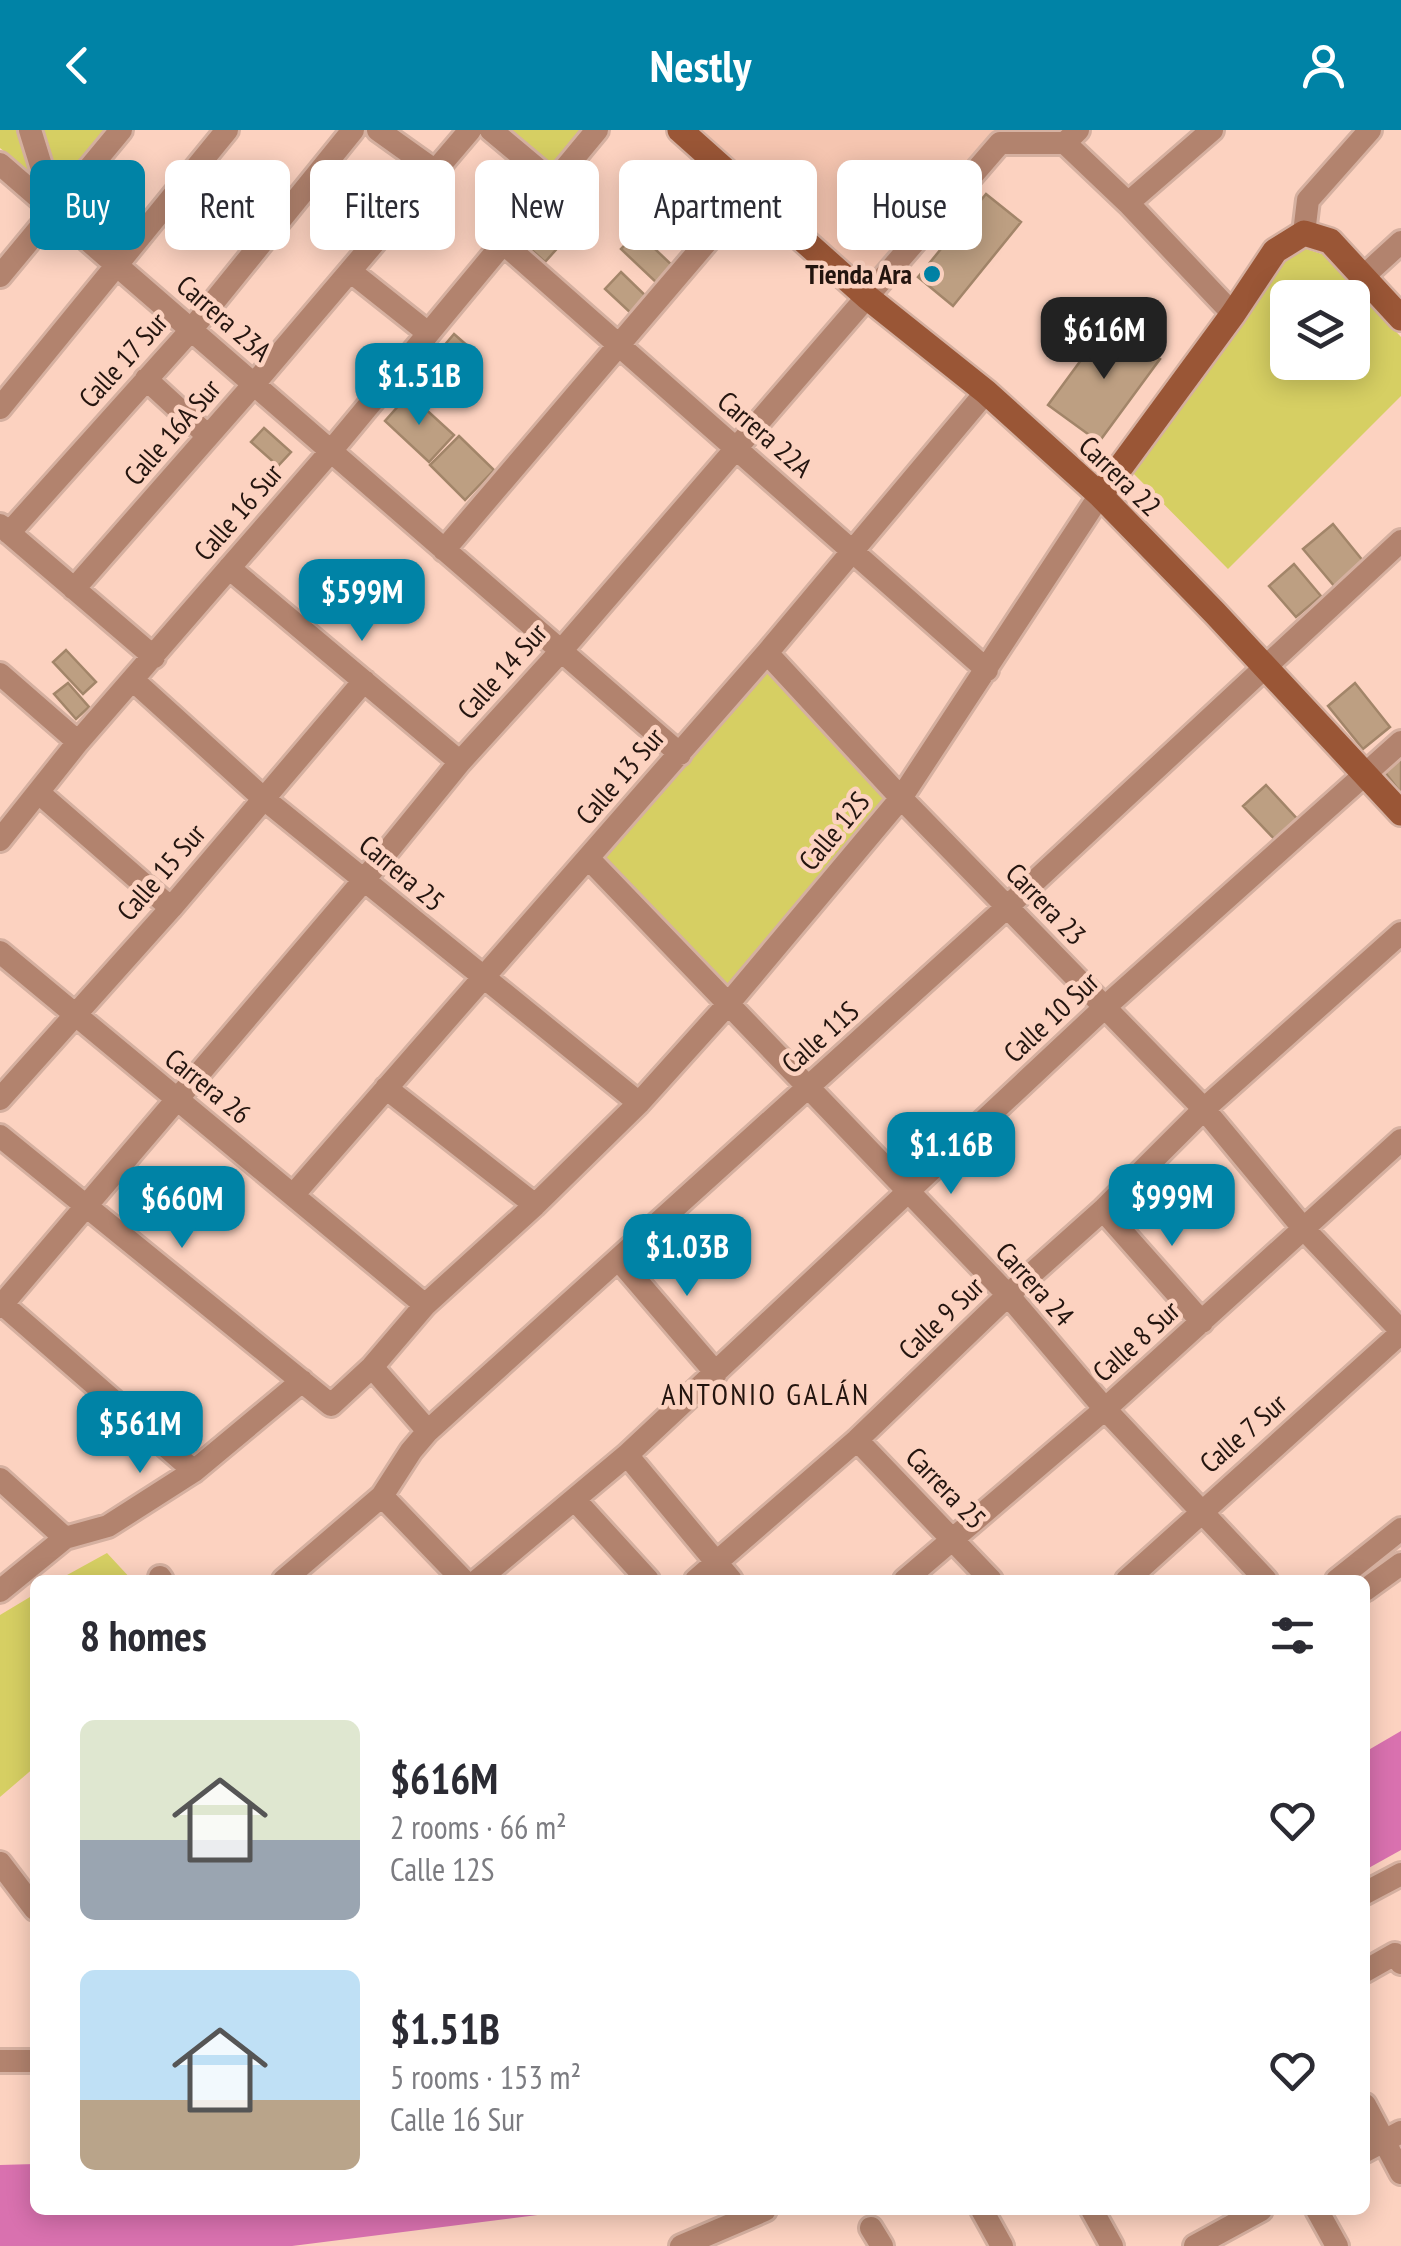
<!DOCTYPE html>
<meta charset="utf-8">
<style>
:root{--surface:#fff;--page:#f7f7f7;--text:#2b2b33;--muted:#7c7c81;--accent:#0083a6}
body{margin:0;font-family:"PT Sans Narrow",sans-serif;background:var(--page);color:var(--text);height:100vh;display:flex;flex-direction:column;font-size:38px;white-space:nowrap}
*{box-sizing:border-box;margin:0}
p{font-size:32px;color:var(--muted)}
.icon{flex:none;width:55px;height:55px;fill:none;stroke:currentColor;stroke-width:2;stroke-linecap:round;stroke-linejoin:round}
.map{position:relative;flex:1;overflow:hidden}
.panel{position:absolute;left:30px;top:1445px;width:1340px;height:640px;display:flex;flex-direction:column;background:var(--surface);border-radius:15px;box-shadow:0 5px 25px #0003}
.panel>*{flex:none}
.banner{position:absolute;left:30px;top:30px;width:1342px;height:90px;display:flex;gap:20px}
.fabs{position:absolute;left:1270px;top:150px;display:grid;gap:20px}
.fabs a{display:grid;place-items:center;width:100px;height:100px;border-radius:15px;background:var(--surface);box-shadow:0 5px 25px #0003;font-size:50px}
.price{position:absolute;translate:-50% -85px;padding:0 22px;border-radius:20px;background:var(--accent);color:#fff;font-size:32px;line-height:65px;filter:drop-shadow(0 2px 5px #0008)}
.price::after{content:'';position:absolute;left:50%;top:60px;width:30px;height:22px;margin-left:-15px;background:inherit;clip-path:polygon(0 0,100% 0,50% 100%)}
.price.selected{background:#222;color:#fff}
ul{padding:0;list-style:none}
li{display:flex;align-items:center;gap:30px;height:250px;padding:0 50px}
li span{display:grid;place-items:center;flex:none;width:280px;height:200px;border-radius:15px;color:#555}
li>.icon{margin-inline-start:auto}
span .icon{width:120px;height:120px;fill:#fffc;stroke-width:1}
li b{font-size:42px}
h2{display:flex;justify-content:space-between;align-items:center;height:120px;padding:0 50px;font-size:42px}
.pill{padding:0 35px;border-radius:15px;background:var(--surface);box-shadow:0 5px 25px #0003;font-size:35px;line-height:90px}
.pill.selected{background:var(--accent);color:#fff}
header{display:flex;justify-content:space-between;align-items:center;height:130px;padding:0 50px;background:var(--accent);color:#fff;font-size:45px;font-weight:600}
.map>svg:first-child{display:block}
.built{fill:#f5c5b0}
.green{fill:#d6cf63;fill-rule:evenodd}
.water{fill:#d971af}
.building{fill:#bd9f82;stroke:#a28569;stroke-width:2.5}
.lines{fill:none;stroke-linecap:round;stroke-linejoin:round}
.street-casing{stroke:#d5b0a0;stroke-width:28}
.secondary-casing{stroke:#d5b0a0;stroke-width:30}
.street{stroke:#b2836e;stroke-width:22}
.secondary{stroke:#9a5636;stroke-width:25}
.poi-dot{fill:#0083a6;stroke:#fcd2c0;stroke-width:4}
.labels{text-anchor:middle;stroke-width:9;stroke-linejoin:round;paint-order:stroke}
.poi-label{font-size:28px;font-weight:bold;fill:#24150f;stroke:#fcd2c0;text-anchor:end}
.street-label{font-size:28px;fill:#24150f;stroke:#fcd2c0}
.neighbourhood-label{font-size:30px;letter-spacing:2.5px;fill:#24150f;stroke:#fcd2c0}
</style>
<header><svg class="icon" aria-label="back" viewBox="0 0 24 24"><path d="M15 5l-7 7 7 7"/></svg>Nestly<svg class="icon" aria-label="person" viewBox="0 0 24 24"><circle cx="12" cy="8" r="4"/><path d="M4 21q1-7 8-7t8 7"/></svg></header>
<div class="map">
<svg width="1401" height="2116" viewBox="0 0 1401 2116">
<rect width="100%" height="100%" fill="#fcd2c0"/>
<path class="built" d="M 694,0 L 1069,0 L 1059,9 L 997,10 L 871,156 Z"/>
<path class="green" d="M 0,0 L 117,0 L 61,68 L 0,18 Z
M 498,0 L 591,0 L 551,48 Z
M 1303,118 L 1325,125 L 1401,207 L 1401,266 L 1228,439 L 1130,340 L 1279,132 ZM 1288,168 L 1352,168 L 1352,232 L 1288,232 Z
M 766,536 L 889,670 L 730,859 L 600,726 Z
M 107,1423 L 132,1450 L 58,1450 Z
M 35,1464 L 35,1637 L 0,1667 L 0,1485 Z"/>
<path class="water" d="M 1401,1601 L 1401,1720 L 1365,1740 L 1365,1622 Z
M 35,2034 L 35,2080 L 577,2080 L 292,2116 L 0,2116 L 0,2035 Z"/>
<path class="building" d="M 986,64 L 1021,92 L 953,176 L 918,147 Z
M 541,94 L 562,113 L 545,132 L 524,113 Z
M 637,102 L 675,138 L 659,155 L 621,119 Z
M 621,142 L 650,170 L 634,186 L 605,159 Z
M 1109,192 L 1160,229 L 1099,312 L 1048,275 Z
M 454,204 L 478,225 L 466,239 L 442,218 Z
M 409,264 L 454,305 L 429,332 L 385,291 Z
M 264,298 L 291,322 L 278,336 L 251,312 Z
M 459,306 L 494,340 L 465,370 L 430,335 Z
M 1333,394 L 1364,432 L 1335,457 L 1303,419 Z
M 1294,434 L 1321,466 L 1296,487 L 1269,456 Z
M 66,520 L 96,552 L 83,564 L 53,532 Z
M 68,553 L 89,577 L 76,589 L 54,564 Z
M 1355,553 L 1390,597 L 1363,619 L 1328,576 Z
M 1401,628 L 1401,663 L 1384,641 Z
M 1266,655 L 1301,693 L 1279,714 L 1243,676 Z"/>
<g class="lines">
<g class="street-casing">
<path id="street" d="M 30,0 L 55,81
M 378,0 L 434,40
M 491,0 L 553,52
M 1065,13 L 1128,73 L 1233,184
M 0,34 L 680,624
M 1128,73 L 1212,0
M 1304,103 L 1308,70 L 1370,0
M 503,113 L 987,540
M 350,141 L 428,203
M 0,146 L 121,0
M 1364,146 L 1401,112
M 146,249 L 208,306
M 0,278 L 227,0
M 0,395 L 154,527
M 9,403 L 191,200 L 353,0
M 444,420 L 751,60
M 229,438 L 460,632
M 74,459 L 254,254 L 470,0
M 767,523 L 901,668 L 1204,979 L 1303,1098 L 1401,1201
M 0,544 L 78,612
M 134,551 L 263,668 L 639,973
M 39,663 L 171,778
M 0,710 L 78,612 L 331,321 L 597,0
M 588,728 L 1008,1165 L 1105,1279 L 1266,1450
M 0,822 L 425,1175
M 386,958 L 535,1075
M 0,969 L 171,778 L 364,551
M 0,1006 L 331,1275 L 372,1237 L 425,1175 L 535,1075 L 639,973 L 729,873 L 901,668 L 1100,365
M 294,1064 L 767,523 L 986,262
M 1103,1080 L 1202,1192
M 618,1129 L 716,1243
M 0,1172 L 194,1341
M 0,1177 L 364,750 L 460,632 L 561,521 L 1000,13 L 1065,13 L 1078,0
M 372,1237 L 428,1301
M 857,1310 L 991,1450
M 627,1325 L 731,1450
M 0,1349 L 65,1408
M 382,1366 L 463,1450
M 575,1370 L 648,1450
M 160,1447 L 162,1450
M 284,1450 L 382,1366 L 411,1321 L 428,1301 L 1007,777 L 1401,411
M 478,1450 L 627,1325 L 1105,877 L 1401,612
M 696,1450 L 857,1310 L 1008,1165 L 1103,1080 L 1204,979 L 1401,803
M 905,1450 L 1105,1279 L 1401,1010
M 1127,1450 L 1401,1203
M 1337,1450 L 1401,1399
M 1365,1460 L 1401,1434
M 0,1461 L 65,1408 L 108,1396 L 194,1341 L 302,1251
M 0,1733 L 35,1779
M 1365,1763 L 1401,1744
M 1365,1841 L 1395,1824 L 1401,1833
M 0,1931 L 35,1931
M 1365,1975 L 1401,2043
M 1365,2021 L 1401,2002
M 982,2080 L 1002,2116
M 1092,2080 L 1112,2116
M 1317,2080 L 1337,2116
M 871,2098 L 882,2116
M 681,2116 L 765,2080
M 1195,2116 L 1261,2080"/>
</g>
<g class="secondary-casing">
<path id="secondary" d="M 680,0 L 867,167 L 986,262 L 1100,365 L 1215,483 L 1401,683
M 1100,365 L 1233,184 L 1275,121 L 1304,103 L 1330,111 L 1401,188"/>
</g>
<use href="#street" class="street"/>
<use href="#secondary" class="secondary"/>
</g>
<circle class="poi-dot" cx="932" cy="144" r="10"/>
<g class="labels">
<g class="poi-label">
<text x="912" y="154">Tienda Ara</text>
</g>
<g class="street-label">
<text transform="translate(224 188) rotate(41)" y="10">Carrera 23A</text>
<text transform="translate(123 230) rotate(-48)" y="10">Calle 17 Sur</text>
<text transform="translate(172 302) rotate(-49)" y="10">Calle 16A Sur</text>
<text transform="translate(765 304) rotate(41)" y="10">Carrera 22A</text>
<text transform="translate(1120 346) rotate(44)" y="10">Carrera 22</text>
<text transform="translate(238 382) rotate(-49)" y="10">Calle 16 Sur</text>
<text transform="translate(502 541) rotate(-48)" y="10">Calle 14 Sur</text>
<text transform="translate(620 646) rotate(-49)" y="10">Calle 13 Sur</text>
<text transform="translate(834 701) rotate(-50)" y="10">Calle 12S</text>
<text transform="translate(161 742) rotate(-49)" y="10">Calle 15 Sur</text>
<text transform="translate(402 743) rotate(40)" y="10">Carrera 25</text>
<text transform="translate(1046 774) rotate(46)" y="10">Carrera 23</text>
<text transform="translate(1051 887) rotate(-43)" y="10">Calle 10 Sur</text>
<text transform="translate(820 907) rotate(-42)" y="10">Calle 11S</text>
<text transform="translate(208 956) rotate(39)" y="10">Carrera 26</text>
<text transform="translate(1035 1154) rotate(48)" y="10">Carrera 24</text>
<text transform="translate(941 1188) rotate(-44)" y="10">Calle 9 Sur</text>
<text transform="translate(1136 1211) rotate(-42)" y="10">Calle 8 Sur</text>
<text transform="translate(1243 1303) rotate(-41)" y="10">Calle 7 Sur</text>
<text transform="translate(946 1358) rotate(46)" y="10">Carrera 25</text>
</g>
<g class="neighbourhood-label">
<text x="766" y="1275">ANTONIO GALÁN</text>
</g>
</g>
</svg>
<div class="fabs">
<a><svg class="icon" aria-label="layers" viewBox="0 0 24 24"><path d="M12 4l9 5-9 5-9-5zM3 14l9 5 9-5"/></svg></a>
</div>
<b class="price selected" style="left:1104px;top:252px">$616M</b>
<b class="price" style="left:419px;top:298px">$1.51B</b>
<b class="price" style="left:362px;top:514px">$599M</b>
<b class="price" style="left:951px;top:1067px">$1.16B</b>
<b class="price" style="left:1172px;top:1119px">$999M</b>
<b class="price" style="left:182px;top:1121px">$660M</b>
<b class="price" style="left:687px;top:1169px">$1.03B</b>
<b class="price" style="left:140px;top:1346px">$561M</b>
<div class="banner">
<a class="pill selected">Buy</a>
<a class="pill">Rent</a>
<a class="pill">Filters</a>
<a class="pill">New</a>
<a class="pill">Apartment</a>
<a class="pill">House</a>
</div>
<section class="panel">
<h2>8 homes<svg class="icon" aria-label="filters" viewBox="0 0 24 24"><path d="M4 7h16M4 17h16"/><circle cx="9" cy="7" r="2"/><circle cx="15" cy="17" r="2"/></svg></h2>
<ul>
<li><span style="background:linear-gradient(#dfe7d0 60%,#9aa5b1 0)"><svg class="icon" aria-label="home" viewBox="0 0 24 24"><path d="M3 11l9-7 9 7M6 9v11h12V9"/></svg></span><div><b>$616M</b><p>2 rooms · 66 m²</p><p>Calle 12S</p></div><svg class="icon" aria-label="heart" viewBox="0 0 24 24"><path d="M12 20l-8-8c-3-5 5-10 8-4 3-6 11-1 8 4z"/></svg></li>
<li><span style="background:linear-gradient(#bfe0f5 65%,#b9a48a 0)"><svg class="icon" aria-label="home" viewBox="0 0 24 24"><path d="M3 11l9-7 9 7M6 9v11h12V9"/></svg></span><div><b>$1.51B</b><p>5 rooms · 153 m²</p><p>Calle 16 Sur</p></div><svg class="icon" aria-label="heart" viewBox="0 0 24 24"><path d="M12 20l-8-8c-3-5 5-10 8-4 3-6 11-1 8 4z"/></svg></li>
</ul>
</section>
</div>
